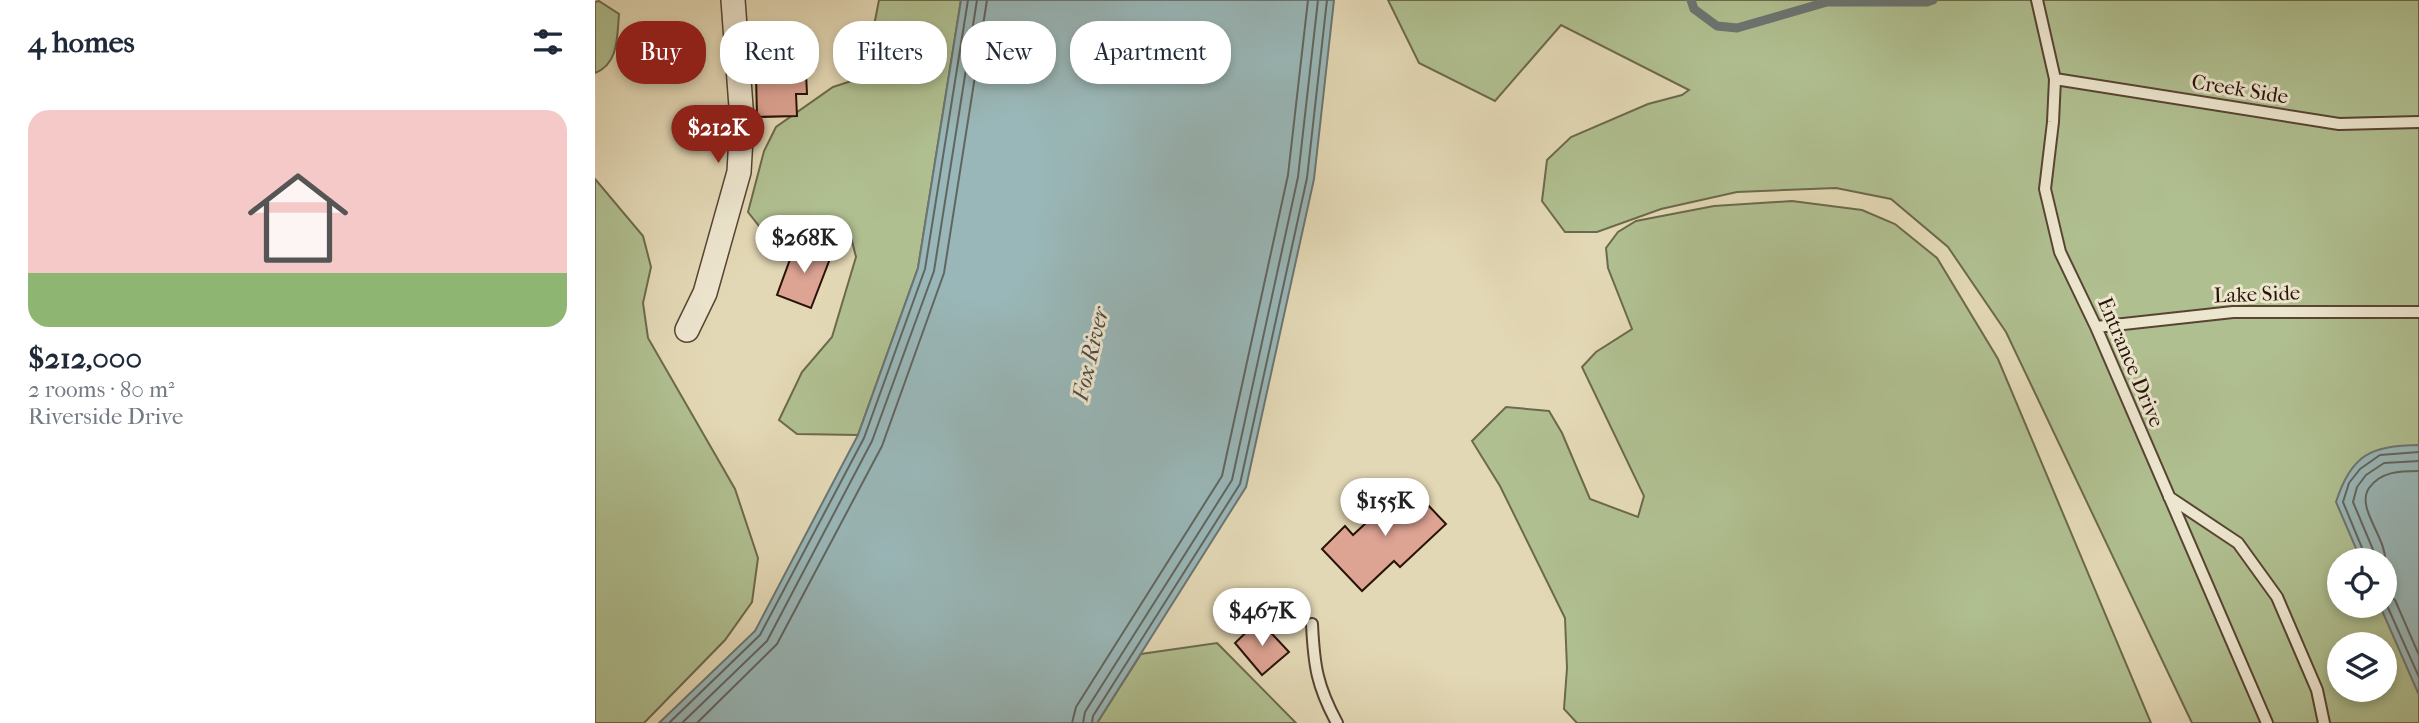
<!DOCTYPE html>
<meta charset="utf-8">
<style>
:root{--surface:#fff;--page:#f2f2f3;--text:#1f2937;--muted:#747a83;--line:#e0e1e3;--accent:#8f2418}
body{margin:0;font-family:"IM FELL French Canon",serif;background:var(--page);color:var(--text);height:100vh;display:flex;flex-direction:column;font-size:26px;white-space:nowrap}
*{box-sizing:border-box;margin:0}
p{font-size:23px;color:var(--muted)}
.icon{flex:none;width:38px;height:38px;fill:none;stroke:currentColor;stroke-width:2;stroke-linecap:round;stroke-linejoin:round}
.map{position:relative;flex:1;overflow:hidden}
.panel{display:flex;flex-direction:column;background:var(--surface);width:595px}
.panel>*{flex:none}
.top-card{position:absolute;left:21px;top:21px;width:665px;height:63px;display:flex;gap:14px}
.controls{position:absolute;left:1732px;top:548px;display:grid;gap:14px}
.controls a{display:grid;place-items:center;width:70px;height:70px;border-radius:50%;background:var(--surface);box-shadow:0 4px 10px #0003;font-size:35px}
.price{position:absolute;translate:-50% -60px;padding:0 16px;border-radius:24px;background:#fff;color:#222;font-size:23px;line-height:46px;filter:drop-shadow(0 2px 4px #0008)}
.price::after{content:'';position:absolute;left:50%;top:42px;width:21px;height:16px;margin-left:-10px;background:inherit;clip-path:polygon(0 0,100% 0,50% 100%)}
.price.current{background:var(--accent);color:#fff}
ul{padding:0;list-style:none}
li{display:grid;align-content:center;gap:14px;height:371px;padding:0 28px}
li+li{border-top:2px solid var(--line)}
li span{display:grid;place-items:center;height:217px;border-radius:21px;color:#555}
li>.icon{margin-inline-start:auto}
span .icon{width:126px;height:126px;fill:#fffc;stroke-width:1}
li b{font-size:30px}
h2{display:flex;justify-content:space-between;align-items:center;height:84px;padding:0 28px;font-size:30px}
.pill{padding:0 24px;border-radius:28px;background:var(--surface);box-shadow:0 4px 10px #0003;font-size:24px;line-height:63px}
.pill.current{background:var(--accent);color:#fff}
main{display:flex;flex:1;min-height:0}
.map>svg:first-child{display:block}
.green{fill:#b0bf90;stroke:#6c694c;stroke-width:2;fill-rule:evenodd}
.water{fill:#99b7b8;stroke:#6c7572;stroke-width:2}
.lines{fill:none;stroke-linecap:round;stroke-linejoin:round}
.shore{stroke:#616560;stroke-width:2}
.stream{stroke:#6c7572;stroke-width:9}
.building{fill:#dda393;stroke:#291308;stroke-width:2}
.lane-casing{stroke:#584433;stroke-width:14}
.street-casing{stroke:#584433;stroke-width:26}
.lane{stroke:#ede6cf;stroke-width:10}
.street{stroke:#ede6cf;stroke-width:23}
.labels{text-anchor:middle;stroke-width:6;stroke-linejoin:round;paint-order:stroke}
.street-label{font-size:21px;fill:#291308;stroke:#ede6cf}
.water-label{font-size:23px;font-style:italic;fill:#504c46;stroke:#ede6cf}
</style>
<main>
<section class="panel">
<h2>4 homes<svg class="icon" aria-label="filters" viewBox="0 0 24 24"><path d="M4 7h16M4 17h16"/><circle cx="9" cy="7" r="2"/><circle cx="15" cy="17" r="2"/></svg></h2>
<ul>
<li><span style="background:linear-gradient(#f6c9c9 75%,#8fb573 0)"><svg class="icon" aria-label="home" viewBox="0 0 24 24"><path d="M3 11l9-7 9 7M6 9v11h12V9"/></svg></span><div><b>$212,000</b><p>2 rooms · 80 m²</p><p>Riverside Drive</p></div></li>
</ul>
</section>
<div class="map">
<svg width="1824" height="723" viewBox="0 0 1824 723">
<rect width="100%" height="100%" fill="#e3d8b5"/>
<filter id="stains"><feTurbulence type="fractalNoise" baseFrequency=".00286" numOctaves="4"/><feColorMatrix values="0 0 0 0 .2 0 0 0 0 .09 0 0 0 0 .02 0 0 0 .5 -.17"/></filter>
<radialGradient id="worn" r=".72"><stop offset=".6" stop-color="#630" stop-opacity="0"/><stop offset="1" stop-color="#630" stop-opacity=".3"/></radialGradient>
<path class="green" d="M 284,0 L 366,0 L 323,268 L 263,435 L 202,434 L 184,420 L 207,372 L 237,337 L 261,257 L 256,237 L 236,226 L 199,235 L 168,231 L 153,212 L 169,151 L 181,127 L 238,87 L 269,77 Z
M 793,0 L 1824,0 L 1824,723 L 1597,723 L 1411,332 L 1353,247 L 1296,199 L 1241,188 L 1142,192 L 1066,209 L 1002,232 L 970,232 L 947,201 L 952,160 L 976,137 L 1053,104 L 1087,95 L 1094,90 L 966,25 L 900,101 L 824,63 ZM 1745,560 L 1790,560 L 1790,606 L 1745,606 ZM 1745,644 L 1790,644 L 1790,690 L 1745,690 Z
M 4,1 L 24,14 C 22,36 24,64 0,73 L 0,2 Z
M 0,179 L 48,236 L 56,267 L 48,303 L 53,338 L 140,489 L 163,558 L 157,602 L 130,640 L 49,723 L 0,723 Z
M 1197,201 L 1267,210 L 1300,224 L 1342,258 L 1403,359 L 1556,723 L 982,723 L 969,709 L 972,668 L 970,618 L 905,486 L 877,441 L 911,407 L 954,411 L 967,433 L 995,499 L 1043,517 L 1049,496 L 987,367 L 1001,352 L 1037,329 L 1013,268 L 1011,248 L 1023,232 L 1041,221 L 1119,206 Z
M 622,643 L 701,723 L 502,723 L 546,654 Z"/>
<path class="water" d="M 366,0 L 739,0 L 719,179 L 651,487 L 502,723 L 64,723 L 160,631 L 263,435 L 323,268 Z
M 1824,445 L 1824,695 L 1785,606 L 1790,606 L 1790,560 L 1766,560 L 1741,502 C 1756,455 1776,445 1824,445 Z"/>
<g class="lines">
<path class="shore" d="M 1772,560 L 1748,502 L 1754,483 L 1765,469 L 1785,455 L 1824,452
M 1780,560 L 1779,552 L 1758,502 L 1762,487 L 1771,475 L 1789,463 L 1824,461
M 1790,565 C 1794,539 1760,509 1774,488 C 1786,471 1806,471 1824,471
M 1790,591 L 1800,600 L 1824,655
M 1790,601 L 1824,677
M 74,723 L 165,635 L 269,438 L 330,269 L 373,0
M 87,723 L 172,641 L 277,441 L 339,271 L 382,0
M 102,723 L 182,644 L 287,446 L 349,273 L 392,0
M 477,723 L 481,707 L 627,476 L 693,175 L 713,0
M 488,723 L 490,712 L 637,480 L 703,177 L 723,0
M 497,723 L 498,716 L 645,484 L 712,178 L 732,0"/>
<path class="stream" d="M 1096,0 L 1099,9 L 1122,26 L 1142,28 L 1232,2 L 1332,2 L 1338,0"/>
</g>
<path class="building" d="M 211,73 L 212,94 L 201,94 L 202,116 L 162,117 L 161,75 Z
M 201,243 L 236,256 L 216,308 L 182,295 Z
M 813,484 L 851,524 L 805,567 L 799,561 L 767,591 L 727,549 L 750,526 L 758,535 Z
M 664,620 L 694,652 L 667,675 L 640,643 Z"/>
<g class="lines">
<g class="lane-casing">
<path id="lane" d="M 1442,0 L 1460,79 L 1458,122 L 1450,189 L 1465,252 L 1501,327 L 1672,723
M 1460,79 L 1744,124 L 1824,122
M 1501,327 L 1638,312 L 1824,312
M 1574,497 L 1643,543 L 1682,597 L 1722,690 L 1729,723
M 717,624 C 719,666 722,686 742,723"/>
</g>
<g class="street-casing">
<path id="street" d="M 92,330 L 110,293 L 144,172 L 147,120 L 138,0"/>
</g>
<use href="#lane" class="lane"/>
<use href="#street" class="street"/>
</g>
<g class="labels">
<g class="street-label">
<text transform="translate(1645 89) rotate(9)" y="7">Creek Side</text>
<text transform="translate(1662 294) rotate(-2)" y="7">Lake Side</text>
<text transform="translate(1536 362) rotate(67)" y="7">Entrance Drive</text>
</g>
<g class="water-label">
<text transform="translate(495 354) rotate(-77)" y="8">Fox River</text>
</g>
</g>
<rect width="100%" height="100%" filter="url(#stains)"/>
<rect width="100%" height="100%" fill="url(#worn)"/>
</svg>
<div class="controls">
<a><svg class="icon" aria-label="locate" viewBox="0 0 24 24"><circle cx="12" cy="12" r="6"/><path d="M12 2v4M12 18v4M2 12h4M18 12h4"/></svg></a>
<a><svg class="icon" aria-label="layers" viewBox="0 0 24 24"><path d="M12 4l9 5-9 5-9-5zM3 14l9 5 9-5"/></svg></a>
</div>
<b class="price current" style="left:123px;top:165px">$212K</b>
<b class="price" style="left:209px;top:275px">$268K</b>
<b class="price" style="left:790px;top:538px">$155K</b>
<b class="price" style="left:667px;top:648px">$467K</b>
<div class="top-card">
<a class="pill current">Buy</a>
<a class="pill">Rent</a>
<a class="pill">Filters</a>
<a class="pill">New</a>
<a class="pill">Apartment</a>
</div>
</div>
</main>
